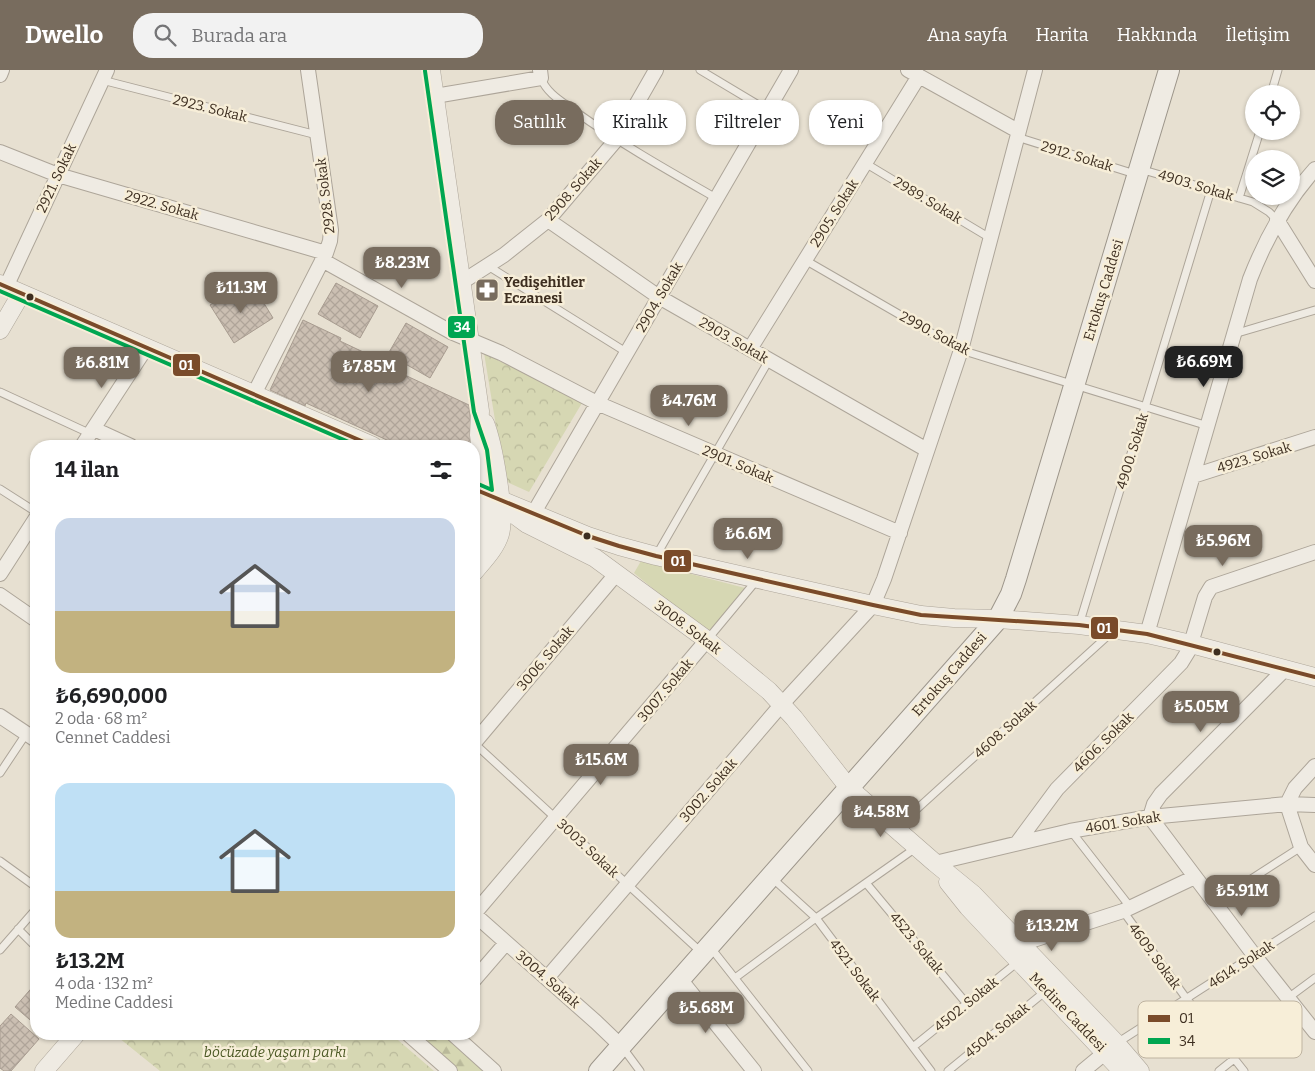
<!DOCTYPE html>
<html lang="tr">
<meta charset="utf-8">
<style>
:root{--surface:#fff;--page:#f2f2f2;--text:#202124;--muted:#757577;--accent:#786c5e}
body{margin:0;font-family:Bitter,serif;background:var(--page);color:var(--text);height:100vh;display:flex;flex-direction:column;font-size:19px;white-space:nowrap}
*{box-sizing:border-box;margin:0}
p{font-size:16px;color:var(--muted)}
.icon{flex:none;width:28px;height:28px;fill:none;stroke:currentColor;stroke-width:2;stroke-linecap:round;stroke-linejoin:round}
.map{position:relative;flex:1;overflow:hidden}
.panel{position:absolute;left:30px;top:370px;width:450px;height:600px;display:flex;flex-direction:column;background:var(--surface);border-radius:20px;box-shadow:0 1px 4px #0004}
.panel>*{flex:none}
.banner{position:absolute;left:495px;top:30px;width:475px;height:45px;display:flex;gap:10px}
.buttons{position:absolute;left:1245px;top:15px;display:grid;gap:10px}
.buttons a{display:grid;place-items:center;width:55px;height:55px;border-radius:50%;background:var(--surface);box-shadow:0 1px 4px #0004;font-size:25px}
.price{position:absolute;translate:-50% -42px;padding:0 11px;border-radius:10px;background:var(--accent);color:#fff;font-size:16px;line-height:32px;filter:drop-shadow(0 1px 2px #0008)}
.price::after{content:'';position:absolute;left:50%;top:30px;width:15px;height:11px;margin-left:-8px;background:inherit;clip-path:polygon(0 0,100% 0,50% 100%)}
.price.active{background:#222;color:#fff}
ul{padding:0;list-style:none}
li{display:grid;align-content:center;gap:10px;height:265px;padding:0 25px}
li span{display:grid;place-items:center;height:155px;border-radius:15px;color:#555}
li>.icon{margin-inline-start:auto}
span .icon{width:90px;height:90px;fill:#fffc;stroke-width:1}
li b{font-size:21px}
h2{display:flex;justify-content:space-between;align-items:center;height:60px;padding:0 25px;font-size:21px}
.tag{padding:0 18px;border-radius:20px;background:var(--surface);box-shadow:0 1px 4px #0004;font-size:18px;line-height:45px}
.tag.active{background:var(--accent);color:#fff}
header{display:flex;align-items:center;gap:30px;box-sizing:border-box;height:70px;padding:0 25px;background:var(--accent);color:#fff}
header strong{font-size:24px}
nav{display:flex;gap:28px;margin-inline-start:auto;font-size:18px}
.search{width:350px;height:45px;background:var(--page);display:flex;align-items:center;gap:12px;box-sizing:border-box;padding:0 18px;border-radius:20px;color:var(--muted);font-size:19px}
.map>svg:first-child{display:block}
.grass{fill:#d6d7b3}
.forest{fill:url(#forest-firs)}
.park{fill:url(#park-crowns)}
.building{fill:url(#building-cross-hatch);stroke:#a89c90}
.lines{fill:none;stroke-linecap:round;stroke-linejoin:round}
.service-casing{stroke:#ada599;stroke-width:9}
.minor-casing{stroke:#ada599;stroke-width:16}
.tertiary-casing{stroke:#ada599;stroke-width:19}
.secondary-casing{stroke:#9c958a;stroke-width:22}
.service{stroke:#efebe3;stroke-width:7}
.minor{stroke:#efebe3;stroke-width:14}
.tertiary{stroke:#efebe3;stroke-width:18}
.secondary{stroke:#efebe3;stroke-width:20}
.bus-1-casing{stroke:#f7eed8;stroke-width:8}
.bus-2-casing{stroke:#f7eed8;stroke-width:8}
.bus-1{stroke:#7a4b2a;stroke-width:4}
.bus-2{stroke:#00a651;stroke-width:4}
.bus-dot{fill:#3d2e20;stroke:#f7eed8;stroke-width:2}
.labels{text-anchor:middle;stroke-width:5;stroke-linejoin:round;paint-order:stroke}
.street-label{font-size:14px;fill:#3d2e20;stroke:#f7eed8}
.poi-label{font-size:14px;font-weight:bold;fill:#3d2e20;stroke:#f7eed8;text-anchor:start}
.park-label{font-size:14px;font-style:italic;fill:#4d5a26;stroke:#f7eed8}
.key{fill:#f7eed8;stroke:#bfb4a1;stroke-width:1}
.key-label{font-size:14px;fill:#3d2e20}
.line-badge{stroke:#f7eed8;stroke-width:2}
.badge-label{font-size:14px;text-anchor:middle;font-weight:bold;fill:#fff}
</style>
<header>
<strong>Dwello</strong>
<div class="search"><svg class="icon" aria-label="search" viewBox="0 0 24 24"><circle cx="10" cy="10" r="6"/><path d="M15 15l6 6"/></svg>Burada ara</div>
<nav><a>Ana sayfa</a><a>Harita</a><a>Hakkında</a><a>İletişim</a></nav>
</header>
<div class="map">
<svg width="1315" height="1001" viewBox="0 0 1315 1001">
<defs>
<pattern id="forest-firs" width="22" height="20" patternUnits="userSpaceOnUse" patternTransform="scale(1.25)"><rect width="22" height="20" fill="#d6d7b3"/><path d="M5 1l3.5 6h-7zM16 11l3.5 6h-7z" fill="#b9b99a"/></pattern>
<pattern id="park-crowns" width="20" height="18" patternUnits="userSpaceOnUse" patternTransform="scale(1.25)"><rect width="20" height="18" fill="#d6d7b3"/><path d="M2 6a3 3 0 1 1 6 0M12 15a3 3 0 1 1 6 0" fill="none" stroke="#b9b99a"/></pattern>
<pattern id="building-cross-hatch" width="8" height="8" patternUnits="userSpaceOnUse" patternTransform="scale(1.25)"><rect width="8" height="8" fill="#cbbfb2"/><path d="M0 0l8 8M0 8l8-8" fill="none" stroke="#afa499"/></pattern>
</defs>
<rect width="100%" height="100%" fill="#e7e0d1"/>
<path class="grass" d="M 641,491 L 745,518 L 708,564 L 634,503 Z"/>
<path class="forest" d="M 416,964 L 445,964 L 487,1001 L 458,1001 Z"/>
<path class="park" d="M 484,283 L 582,333 L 529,422 L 505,411 Z
M 114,964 L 391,964 L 434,1001 L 160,1001 Z"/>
<path class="building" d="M 336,213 L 378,236 L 360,268 L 318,244 Z
M 237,218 L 247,233 L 259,225 L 273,248 L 234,273 L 210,235 Z
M 303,250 L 341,268 L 340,271 L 380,290 L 379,293 L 469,335 L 473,376 L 400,376 L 306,333 L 305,336 L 270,320 Z
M 406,253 L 448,277 L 430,308 L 388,284 Z
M 36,913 L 36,955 L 15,937 Z
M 11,944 L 39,969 L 11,1001 L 4,1001 L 0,998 L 0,956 Z"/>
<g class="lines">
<g class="service-casing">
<path id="service" d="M 700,0 L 767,40
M 541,8 C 547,24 563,32 576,42 C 621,74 669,101 716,128
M 102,10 L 317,65
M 1271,24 L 1278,0
M 1017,67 L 1135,104
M 865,93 L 990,168
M 1140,99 L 1253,132 L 1269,142 L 1277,150
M 1239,128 L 1260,61
M 805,190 L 961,280 L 1208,356
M 488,196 L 626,282
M 1234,264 L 1315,240
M 0,322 L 91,364
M 0,419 L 36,442
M 656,486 L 769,290
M 1079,555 L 1211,120
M 707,570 L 756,511
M 474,673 L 702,883
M 0,703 L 26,664
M 896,758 L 1112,562
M 1071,761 L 1131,838
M 0,791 L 36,817
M 771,807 L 816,848 L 931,1001
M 866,813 L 967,934
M 1214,833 L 1301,777
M 1123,841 L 1186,928 L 1244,1001
M 18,859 L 36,877
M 711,878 L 808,1001
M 0,880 L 36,839
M 735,908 L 816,848 L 917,777
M 1288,928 L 1315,908
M 1117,973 L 1315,846
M 913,977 L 1019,891
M 623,978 L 640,1001
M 948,1001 L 1047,920
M 1219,1001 L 1234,989"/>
</g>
<g class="minor-casing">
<path id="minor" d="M 908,0 L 1018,61
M 0,5 L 2,0
M 435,26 L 541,8 L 540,0
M 0,82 L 58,105 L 326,183
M 548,150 L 659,227 L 927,380
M 1277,150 L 1315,211
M 322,190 L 451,262 L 501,283 L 597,333 L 900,463
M 462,212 L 504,185 L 548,150 L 616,70 L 656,0
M 6,217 L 107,0
M 750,279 L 919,6
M 254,324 L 326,183 L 330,171 L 331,160 L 308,0
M 94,359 L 131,376
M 82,376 L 146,278
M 1193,406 L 1315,367
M 529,451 L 791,0
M 0,504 L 36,448
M 0,525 L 36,550
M 1147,564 L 1250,209 C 1266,168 1286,131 1315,99
M 1285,599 L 1161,724 L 1154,734 L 1150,747 L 1254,885 L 1315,962
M 0,646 L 36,670
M 474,673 L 617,503
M 1315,696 L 1295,718 L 1287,734 L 1301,777 L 1315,795
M 1017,773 L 1057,719 L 1181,593 L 1189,580 L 1205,527 L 1211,517 L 1315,482
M 935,793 L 1070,761 L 1150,747 L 1287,734 L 1315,735
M 474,844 L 707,570
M 474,844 L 596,952 L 621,976
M 1021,874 L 1123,841 L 1195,807
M 547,908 L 782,634 L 873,535 L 884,509 L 961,280 L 1035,0
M 680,909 L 754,1001
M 474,910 L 506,873
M 408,964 L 450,1001
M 453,964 L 494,1001
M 1083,1001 L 1112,977"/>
</g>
<g class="tertiary-casing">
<path id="tertiary" d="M 431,0 L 480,341 L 479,365 L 489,450 L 486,465 L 474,483
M 0,214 L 373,376
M 0,260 L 21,224
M 474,419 L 588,466 L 619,476 L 656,486 L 873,535 L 921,545 L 954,548 L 998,549 L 1079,555 L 1147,564 L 1191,574 L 1315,607
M 508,440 L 527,454 L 595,488 L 707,570 L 769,621 L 794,648 L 849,718 L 935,793 L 973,824 L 1116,973 L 1140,1001
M 474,502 C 483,491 496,478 500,464 C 506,443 493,373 485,353
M 948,812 L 968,837 L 1122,1001
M 44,1001 L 76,964"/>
</g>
<g class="secondary-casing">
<path id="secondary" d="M 599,1001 L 998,549 L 1011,524 L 1016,509 L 1169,0"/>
</g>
<use href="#service" class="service"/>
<use href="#minor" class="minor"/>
<use href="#tertiary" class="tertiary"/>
<use href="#secondary" class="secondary"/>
<g class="bus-1-casing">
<path id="bus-1" d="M 0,214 L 373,376
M 474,419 L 588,466 L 619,476 L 656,486 L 873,535 L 921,545 L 1079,555 L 1147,564 L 1315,607"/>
</g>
<g class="bus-2-casing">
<path id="bus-2" d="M 425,1 L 474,342 L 487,380 L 492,420 L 476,413
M 0,221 L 358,376"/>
</g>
<use href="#bus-1" class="bus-1"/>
<use href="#bus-2" class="bus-2"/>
</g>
<defs>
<g id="pharmacy-square" transform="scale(1.25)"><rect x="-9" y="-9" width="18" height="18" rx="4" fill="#786c5e" stroke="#f7eed8"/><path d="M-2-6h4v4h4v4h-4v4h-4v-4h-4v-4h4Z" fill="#fff"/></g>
</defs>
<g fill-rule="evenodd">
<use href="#pharmacy-square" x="487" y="220"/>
</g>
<g class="bus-dot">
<circle cx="30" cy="227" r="4.5"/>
<circle cx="587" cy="466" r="4.5"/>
<circle cx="1217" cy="582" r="4.5"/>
</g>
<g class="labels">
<g class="street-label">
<text transform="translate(210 38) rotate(14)" y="5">2923. Sokak</text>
<text transform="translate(1077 86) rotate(17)" y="5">2912. Sokak</text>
<text transform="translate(56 108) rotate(-65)" y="5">2921. Sokak</text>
<text transform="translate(1196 115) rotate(17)" y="5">4903. Sokak</text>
<text transform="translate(573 119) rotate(-49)" y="5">2908. Sokak</text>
<text transform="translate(325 126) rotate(-97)" y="5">2928. Sokak</text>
<text transform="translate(928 130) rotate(31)" y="5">2989. Sokak</text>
<text transform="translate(162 135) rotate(16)" y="5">2922. Sokak</text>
<text transform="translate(834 143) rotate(-58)" y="5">2905. Sokak</text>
<text transform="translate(1103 220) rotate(-73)" y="5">Ertokuş Caddesi</text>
<text transform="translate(659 227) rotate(-60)" y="5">2904. Sokak</text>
<text transform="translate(935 263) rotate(28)" y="5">2990. Sokak</text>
<text transform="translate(734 270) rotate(30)" y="5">2903. Sokak</text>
<text transform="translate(1132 381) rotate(-73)" y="5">4900. Sokak</text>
<text transform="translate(1254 387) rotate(-17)" y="5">4923. Sokak</text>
<text transform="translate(738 394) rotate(23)" y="5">2901. Sokak</text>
<text transform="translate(688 557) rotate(37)" y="5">3008. Sokak</text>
<text transform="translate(545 588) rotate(-50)" y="5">3006. Sokak</text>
<text transform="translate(949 604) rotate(-49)" y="5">Ertokuş Caddesi</text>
<text transform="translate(665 620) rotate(-50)" y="5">3007. Sokak</text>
<text transform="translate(1005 659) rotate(-42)" y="5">4608. Sokak</text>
<text transform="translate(1103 672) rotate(-45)" y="5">4606. Sokak</text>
<text transform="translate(708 720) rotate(-49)" y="5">3002. Sokak</text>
<text transform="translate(1123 752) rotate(-9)" y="5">4601. Sokak</text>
<text transform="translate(588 778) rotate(43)" y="5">3003. Sokak</text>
<text transform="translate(917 873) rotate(50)" y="5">4523. Sokak</text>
<text transform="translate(1155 886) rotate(54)" y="5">4609. Sokak</text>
<text transform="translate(1241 894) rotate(-33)" y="5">4614. Sokak</text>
<text transform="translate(855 900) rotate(53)" y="5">4521. Sokak</text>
<text transform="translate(548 909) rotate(41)" y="5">3004. Sokak</text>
<text transform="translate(966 934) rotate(-39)" y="5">4502. Sokak</text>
<text transform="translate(1068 942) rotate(46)" y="5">Medine Caddesi</text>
<text transform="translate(997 960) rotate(-39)" y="5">4504. Sokak</text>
</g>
<g class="poi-label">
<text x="504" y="217">Yedişehitler<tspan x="504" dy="16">Eczanesi</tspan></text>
</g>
<g class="park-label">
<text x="275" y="987">böcüzade yaşam parkı</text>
</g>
</g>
<rect x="1138" y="931" width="164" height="57" rx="8" class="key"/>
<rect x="1148" y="945" width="22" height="7" fill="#7a4b2a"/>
<rect x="1148" y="968" width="22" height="6" fill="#00a651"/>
<g class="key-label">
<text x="1179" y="953">01</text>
<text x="1179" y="976">34</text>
</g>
<g class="line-badge">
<rect x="447" y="245" width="29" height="24" rx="5" fill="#00a651"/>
<rect x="172" y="283" width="29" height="24" rx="5" fill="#7a4b2a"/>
<rect x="663" y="479" width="29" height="24" rx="5" fill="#7a4b2a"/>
<rect x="1090" y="546" width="29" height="24" rx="5" fill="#7a4b2a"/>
</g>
<g class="badge-label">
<text x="462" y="262">34</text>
<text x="186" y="300">01</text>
<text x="678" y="496">01</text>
<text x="1104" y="563">01</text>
</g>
</svg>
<div class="buttons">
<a><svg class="icon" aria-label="locate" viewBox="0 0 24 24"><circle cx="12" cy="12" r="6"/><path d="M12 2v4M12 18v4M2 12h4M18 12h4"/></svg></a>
<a><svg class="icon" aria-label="layers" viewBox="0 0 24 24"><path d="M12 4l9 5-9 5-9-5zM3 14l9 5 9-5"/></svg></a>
</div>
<b class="price" style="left:402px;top:219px">₺8.23M</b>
<b class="price" style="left:241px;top:244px">₺11.3M</b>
<b class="price active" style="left:1204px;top:318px">₺6.69M</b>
<b class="price" style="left:102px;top:319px">₺6.81M</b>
<b class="price" style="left:369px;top:323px">₺7.85M</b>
<b class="price" style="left:689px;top:357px">₺4.76M</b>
<b class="price" style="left:748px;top:490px">₺6.6M</b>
<b class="price" style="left:1223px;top:497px">₺5.96M</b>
<b class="price" style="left:1201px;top:663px">₺5.05M</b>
<b class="price" style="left:601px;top:716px">₺15.6M</b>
<b class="price" style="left:881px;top:768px">₺4.58M</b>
<b class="price" style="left:1242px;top:847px">₺5.91M</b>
<b class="price" style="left:1052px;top:882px">₺13.2M</b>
<b class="price" style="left:706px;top:964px">₺5.68M</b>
<div class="banner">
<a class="tag active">Satılık</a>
<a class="tag">Kiralık</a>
<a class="tag">Filtreler</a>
<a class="tag">Yeni</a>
</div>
<section class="panel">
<h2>14 ilan<svg class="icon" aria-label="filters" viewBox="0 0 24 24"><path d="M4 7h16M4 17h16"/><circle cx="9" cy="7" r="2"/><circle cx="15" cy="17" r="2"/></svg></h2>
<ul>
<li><span style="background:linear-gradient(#c9d6e8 60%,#c2b280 0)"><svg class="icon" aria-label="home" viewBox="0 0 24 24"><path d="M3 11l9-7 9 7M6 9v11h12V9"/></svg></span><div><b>₺6,690,000</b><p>2 oda · 68 m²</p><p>Cennet Caddesi</p></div></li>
<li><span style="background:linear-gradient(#bfe0f5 70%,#c2b280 0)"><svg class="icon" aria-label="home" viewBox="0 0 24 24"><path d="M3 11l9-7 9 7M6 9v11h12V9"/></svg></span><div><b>₺13.2M</b><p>4 oda · 132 m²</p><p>Medine Caddesi</p></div></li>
</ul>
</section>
</div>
